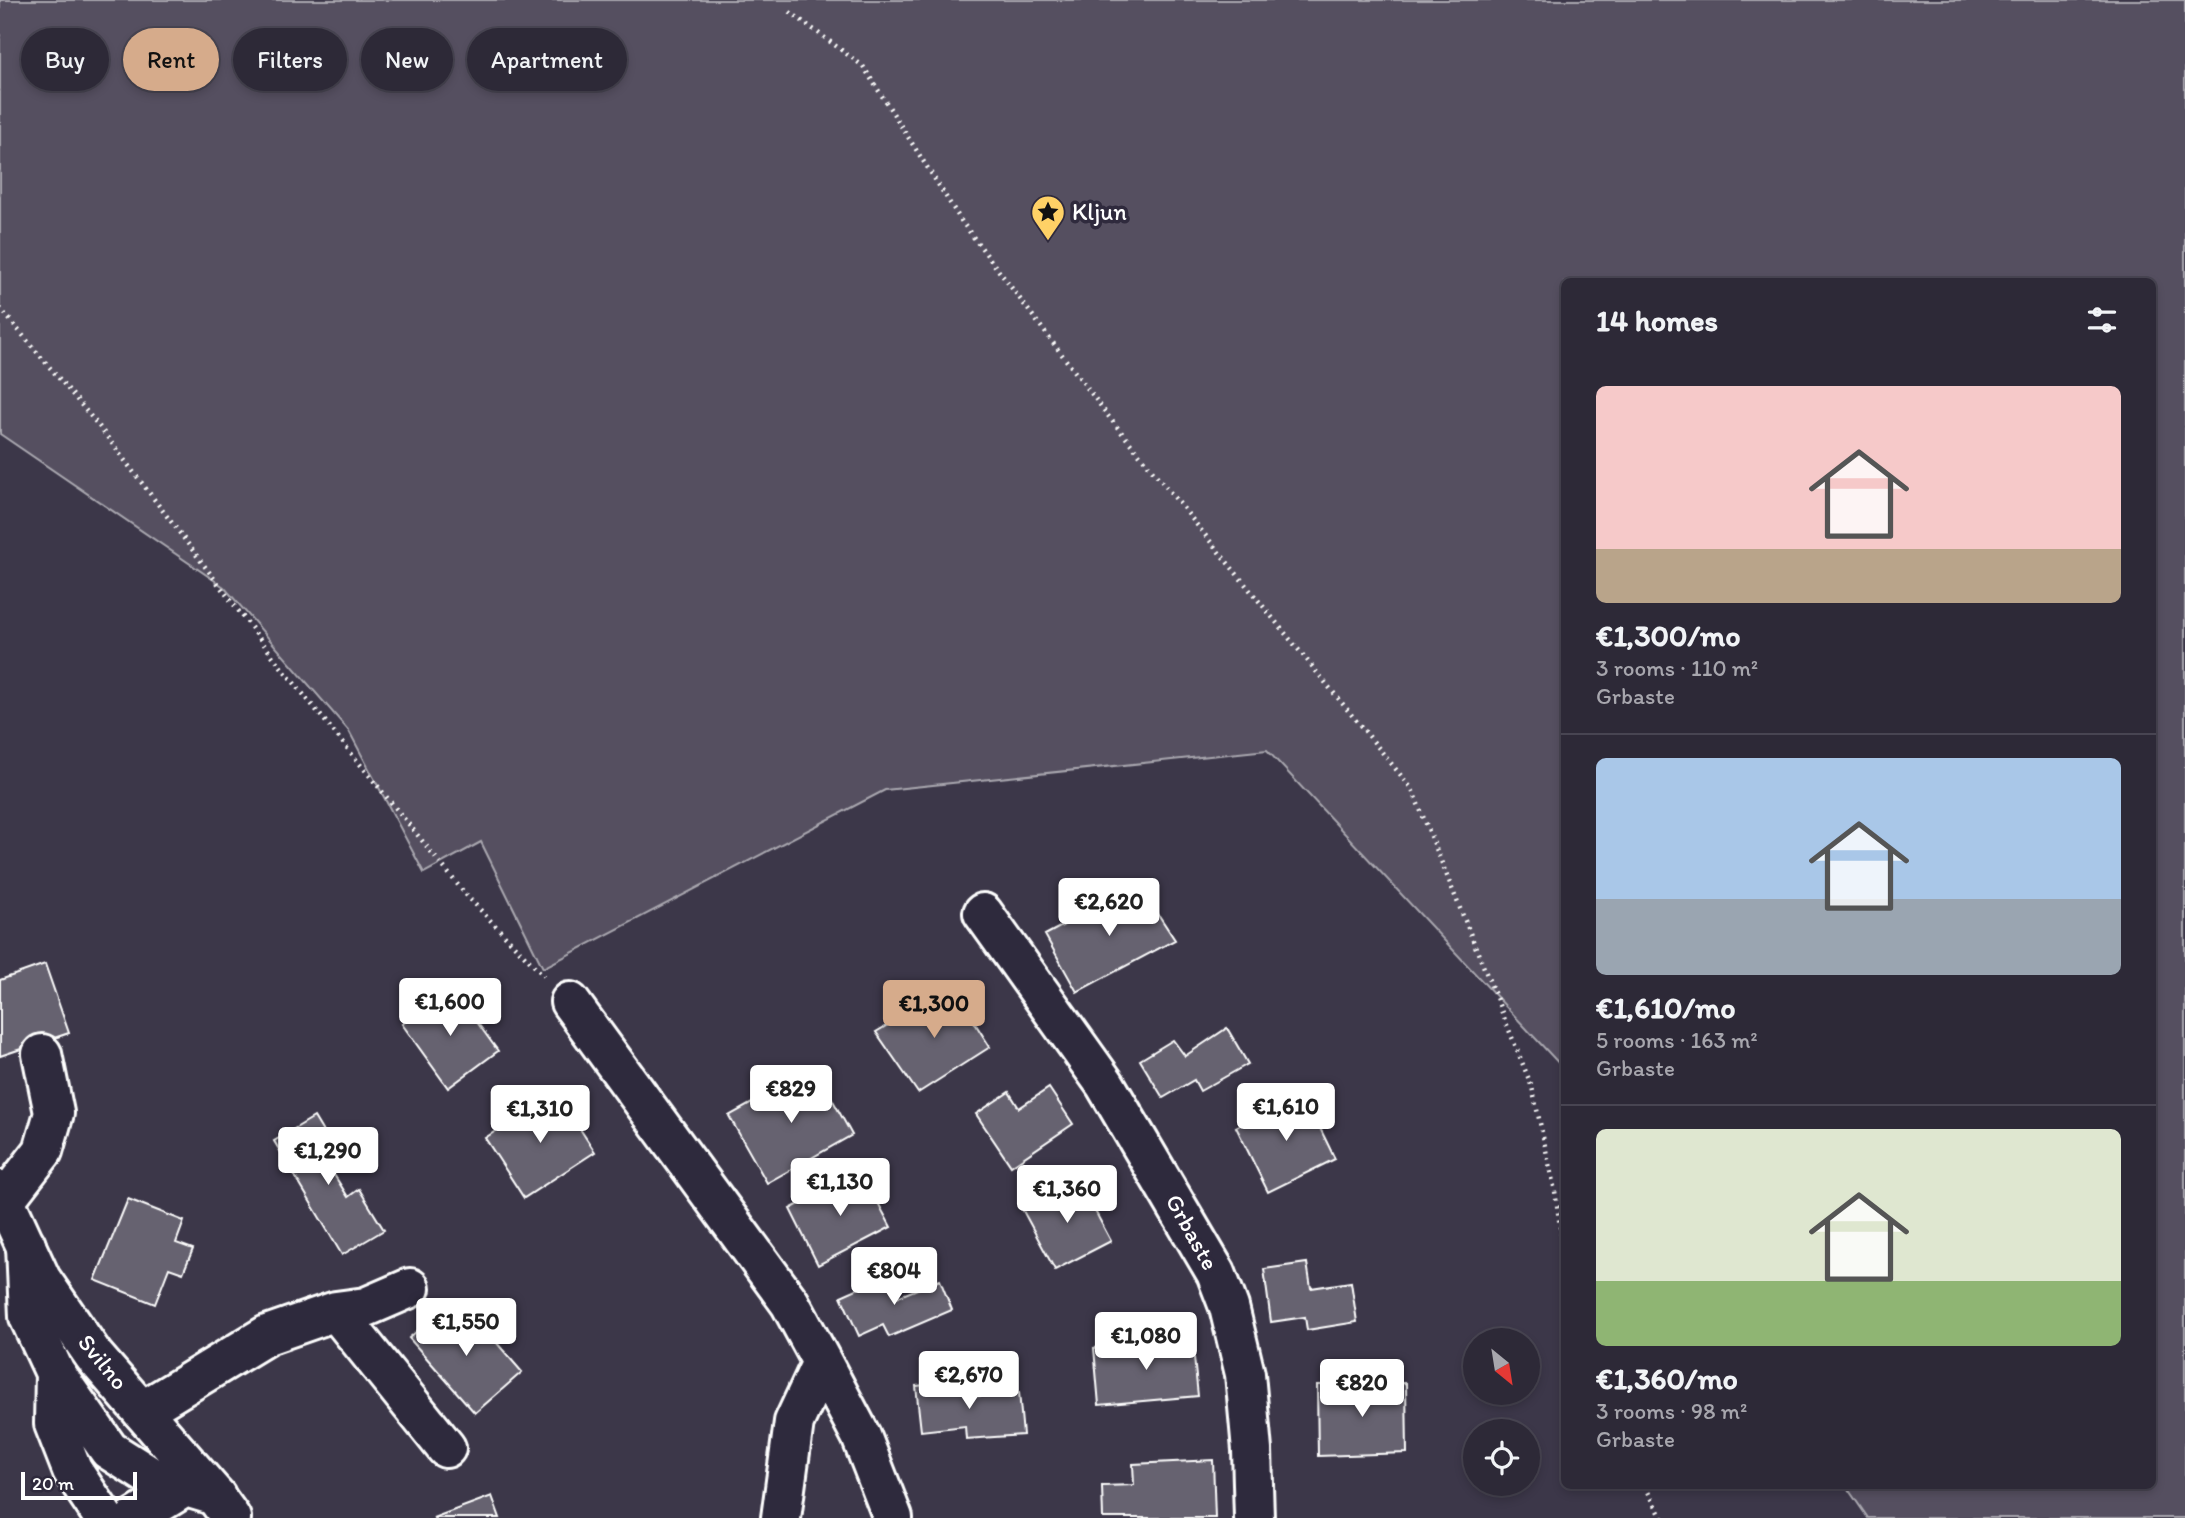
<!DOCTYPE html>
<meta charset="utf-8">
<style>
:root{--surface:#2d2937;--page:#393542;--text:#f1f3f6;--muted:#a7a6ad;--line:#484552;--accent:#d6ab8b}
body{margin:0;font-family:Itim,sans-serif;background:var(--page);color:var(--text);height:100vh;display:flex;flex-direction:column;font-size:26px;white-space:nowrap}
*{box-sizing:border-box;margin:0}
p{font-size:23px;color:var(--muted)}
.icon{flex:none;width:38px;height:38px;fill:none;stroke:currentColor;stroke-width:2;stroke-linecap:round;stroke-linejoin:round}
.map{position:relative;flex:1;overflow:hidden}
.panel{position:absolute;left:1561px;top:278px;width:595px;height:1211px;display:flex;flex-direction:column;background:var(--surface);border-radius:10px;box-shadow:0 4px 10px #0003,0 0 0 2px var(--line)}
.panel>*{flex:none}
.guide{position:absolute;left:21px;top:28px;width:665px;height:63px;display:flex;gap:14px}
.needle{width:46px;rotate:150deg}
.fabs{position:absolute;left:1463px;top:1328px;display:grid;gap:14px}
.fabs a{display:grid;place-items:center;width:77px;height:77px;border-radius:50%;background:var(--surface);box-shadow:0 4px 10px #0003,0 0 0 2px var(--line);font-size:35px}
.scale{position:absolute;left:21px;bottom:18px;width:116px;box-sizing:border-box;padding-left:7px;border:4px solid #fff;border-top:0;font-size:19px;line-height:24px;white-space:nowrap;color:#fff;-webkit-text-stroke:5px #2f2a3d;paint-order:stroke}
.price{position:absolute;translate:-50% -60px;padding:0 16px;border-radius:7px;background:#fff;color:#222;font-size:23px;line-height:46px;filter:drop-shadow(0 2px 4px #0008)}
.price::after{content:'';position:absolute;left:50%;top:42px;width:21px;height:16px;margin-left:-10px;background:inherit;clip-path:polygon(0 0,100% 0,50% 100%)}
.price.current{background:var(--accent);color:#111}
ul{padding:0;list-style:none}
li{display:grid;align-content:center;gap:14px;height:371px;padding:0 35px}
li+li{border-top:2px solid var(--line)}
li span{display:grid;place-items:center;height:217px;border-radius:10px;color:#555}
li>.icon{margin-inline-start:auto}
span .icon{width:126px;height:126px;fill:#fffc;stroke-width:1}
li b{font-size:30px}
h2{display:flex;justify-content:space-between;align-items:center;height:84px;padding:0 35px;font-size:30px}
.pill{padding:0 24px;border-radius:32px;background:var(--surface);box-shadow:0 4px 10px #0003,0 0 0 2px var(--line);font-size:24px;line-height:63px}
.pill.current{background:var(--accent);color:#111}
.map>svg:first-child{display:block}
.green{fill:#555060;stroke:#aaa8b0;stroke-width:2}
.building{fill:#666270;stroke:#fff;stroke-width:2}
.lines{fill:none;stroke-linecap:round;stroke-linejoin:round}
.minor-casing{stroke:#fff;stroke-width:44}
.major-casing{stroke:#fff;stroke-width:44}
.path{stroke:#fff;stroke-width:4.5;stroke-dasharray:2 5;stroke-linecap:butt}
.minor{stroke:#2f2a3d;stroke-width:38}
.major{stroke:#2f2a3d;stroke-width:38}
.labels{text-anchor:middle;stroke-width:7;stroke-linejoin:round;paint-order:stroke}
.poi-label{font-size:24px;fill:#fff;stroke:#2f2a3d;text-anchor:start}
.street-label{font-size:24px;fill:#fff;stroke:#2f2a3d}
</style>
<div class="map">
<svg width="2185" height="1518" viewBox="0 0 2185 1518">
<rect width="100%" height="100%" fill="#3c3749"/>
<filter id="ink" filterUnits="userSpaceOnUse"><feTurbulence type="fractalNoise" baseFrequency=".0143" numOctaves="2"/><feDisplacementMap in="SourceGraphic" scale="14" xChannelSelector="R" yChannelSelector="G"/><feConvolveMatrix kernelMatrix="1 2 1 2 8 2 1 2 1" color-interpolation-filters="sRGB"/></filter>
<g filter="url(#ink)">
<path class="green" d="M 0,0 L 2185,0 L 2185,1518 L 1868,1518 L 1846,1486 L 2152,1486 L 2152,282 L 1564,282 L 1564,1069 L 1267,750 L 885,790 L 543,968 L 481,842 L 424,873 L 349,731 L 224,587 L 0,434 Z"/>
<path class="building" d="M 1139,885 L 1175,940 L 1077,992 L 1045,935 Z
M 45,964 L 69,1033 L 0,1056 L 0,980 Z
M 952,987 L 990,1047 L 918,1093 L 876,1032 Z
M 452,988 L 498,1051 L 448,1088 L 402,1024 Z
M 1227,1028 L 1248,1064 L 1200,1091 L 1194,1080 L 1163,1098 L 1140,1060 L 1173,1040 L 1185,1056 Z
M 815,1068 L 852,1135 L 767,1183 L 729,1116 Z
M 1049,1088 L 1073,1124 L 1011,1166 L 976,1114 L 1009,1092 L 1019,1108 Z
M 556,1092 L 595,1152 L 524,1198 L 485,1138 Z
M 1303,1093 L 1335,1159 L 1268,1192 L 1236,1127 Z
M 314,1117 L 344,1167 L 333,1173 L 348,1197 L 359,1189 L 384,1230 L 342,1255 L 274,1141 Z
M 861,1171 L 891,1227 L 818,1265 L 790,1209 Z
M 1078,1179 L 1111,1241 L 1055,1270 L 1022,1209 Z
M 128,1199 L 184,1221 L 176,1243 L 193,1249 L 183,1273 L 169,1268 L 155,1304 L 95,1280 Z
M 1307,1263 L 1311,1288 L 1351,1282 L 1357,1322 L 1307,1330 L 1305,1317 L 1271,1322 L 1264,1269 Z
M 886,1276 L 895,1298 L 940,1280 L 952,1310 L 889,1337 L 883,1325 L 859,1336 L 841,1296 Z
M 440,1311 L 453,1327 L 470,1312 L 522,1372 L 475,1413 L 409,1338 Z
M 1192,1338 L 1198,1396 L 1099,1405 L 1094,1348 Z
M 970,1381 L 971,1397 L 1019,1392 L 1023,1435 L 966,1439 L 965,1426 L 921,1431 L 916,1386 Z
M 1406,1383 L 1407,1453 L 1318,1456 L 1317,1385 Z
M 1213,1460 L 1215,1518 L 1103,1518 L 1102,1486 L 1134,1485 L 1133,1464 Z
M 492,1496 L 500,1518 L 433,1518 Z"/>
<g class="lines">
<g class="minor-casing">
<path id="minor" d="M 983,913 L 1105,1084 L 1216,1273 L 1229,1307 L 1245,1374 L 1252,1450 L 1254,1518
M 570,1002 L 790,1303 L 822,1362
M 5,1200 L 43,1151 L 54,1113 L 42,1054
M 26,1245 L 29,1317 L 55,1373 L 109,1450 L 150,1476 L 216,1496
M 336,1311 L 446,1448
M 55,1373 L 54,1424 L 72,1470 L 104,1518
M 142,1411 L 267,1335 L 336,1311 L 366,1307 L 410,1288
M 135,1518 L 185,1487
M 781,1518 L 794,1422 L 822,1362 L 861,1436 L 893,1518"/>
</g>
<g class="major-casing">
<path id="major" d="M 0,1190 L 41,1279 L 94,1356 L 213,1493 L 231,1518"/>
</g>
<path class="path" d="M 790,12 L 863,66 L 962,222 L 1109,417 L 1412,789 L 1532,1087 L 1555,1191 L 1564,1255
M 0,308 L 98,425 L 278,663 L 467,896 L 544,976
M 1645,1486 L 1662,1518"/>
<use href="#minor" class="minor"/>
<use href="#major" class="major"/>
</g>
</g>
<defs>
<g id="sight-pin" transform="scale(1.75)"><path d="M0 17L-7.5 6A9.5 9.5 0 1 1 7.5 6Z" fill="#ffd166" stroke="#2f2a3d"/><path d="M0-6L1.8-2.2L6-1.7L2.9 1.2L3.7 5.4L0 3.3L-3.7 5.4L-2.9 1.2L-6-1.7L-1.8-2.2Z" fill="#111"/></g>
</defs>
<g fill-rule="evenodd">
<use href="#sight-pin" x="1048" y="212"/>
</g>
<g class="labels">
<g class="poi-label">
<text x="1072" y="220">Kljun</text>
</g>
<g class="street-label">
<text transform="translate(1192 1232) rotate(61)" y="8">Grbaste</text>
<text transform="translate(103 1362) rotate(51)" y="8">Svilno</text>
</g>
</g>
</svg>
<div class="fabs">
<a><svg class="needle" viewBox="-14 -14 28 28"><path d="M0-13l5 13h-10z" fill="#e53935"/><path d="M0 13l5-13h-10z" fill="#a7a6ad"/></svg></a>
<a><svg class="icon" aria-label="locate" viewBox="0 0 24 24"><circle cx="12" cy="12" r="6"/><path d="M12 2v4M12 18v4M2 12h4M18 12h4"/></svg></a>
</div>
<div class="scale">20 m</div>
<b class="price" style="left:1109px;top:938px">€2,620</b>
<b class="price" style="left:450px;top:1038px">€1,600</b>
<b class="price current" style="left:934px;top:1040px">€1,300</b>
<b class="price" style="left:791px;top:1125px">€829</b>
<b class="price" style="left:1286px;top:1143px">€1,610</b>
<b class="price" style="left:540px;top:1145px">€1,310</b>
<b class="price" style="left:328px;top:1187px">€1,290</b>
<b class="price" style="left:840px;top:1218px">€1,130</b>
<b class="price" style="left:1067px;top:1225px">€1,360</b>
<b class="price" style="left:894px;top:1307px">€804</b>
<b class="price" style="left:466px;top:1358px">€1,550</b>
<b class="price" style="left:1146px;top:1372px">€1,080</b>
<b class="price" style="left:969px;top:1411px">€2,670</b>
<b class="price" style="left:1362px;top:1419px">€820</b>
<div class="guide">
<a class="pill">Buy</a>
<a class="pill current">Rent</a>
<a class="pill">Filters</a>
<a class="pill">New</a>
<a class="pill">Apartment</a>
</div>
<section class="panel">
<h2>14 homes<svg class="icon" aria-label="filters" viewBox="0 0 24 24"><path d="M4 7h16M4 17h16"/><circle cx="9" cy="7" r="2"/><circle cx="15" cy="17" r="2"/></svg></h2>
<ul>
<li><span style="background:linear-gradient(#f6c9c9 75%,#b9a48a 0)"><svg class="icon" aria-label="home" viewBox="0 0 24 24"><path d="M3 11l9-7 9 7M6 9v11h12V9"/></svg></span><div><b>€1,300/mo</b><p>3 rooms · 110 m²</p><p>Grbaste</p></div></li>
<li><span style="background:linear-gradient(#a9c7e8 65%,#9aa5b1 0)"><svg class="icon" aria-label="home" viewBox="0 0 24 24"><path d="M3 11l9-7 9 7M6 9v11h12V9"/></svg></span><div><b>€1,610/mo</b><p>5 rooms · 163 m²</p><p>Grbaste</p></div></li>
<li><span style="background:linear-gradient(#dfe7d0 70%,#8fb573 0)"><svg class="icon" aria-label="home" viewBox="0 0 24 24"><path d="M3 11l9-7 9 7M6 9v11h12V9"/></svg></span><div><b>€1,360/mo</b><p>3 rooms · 98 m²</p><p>Grbaste</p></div></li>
</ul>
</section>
</div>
